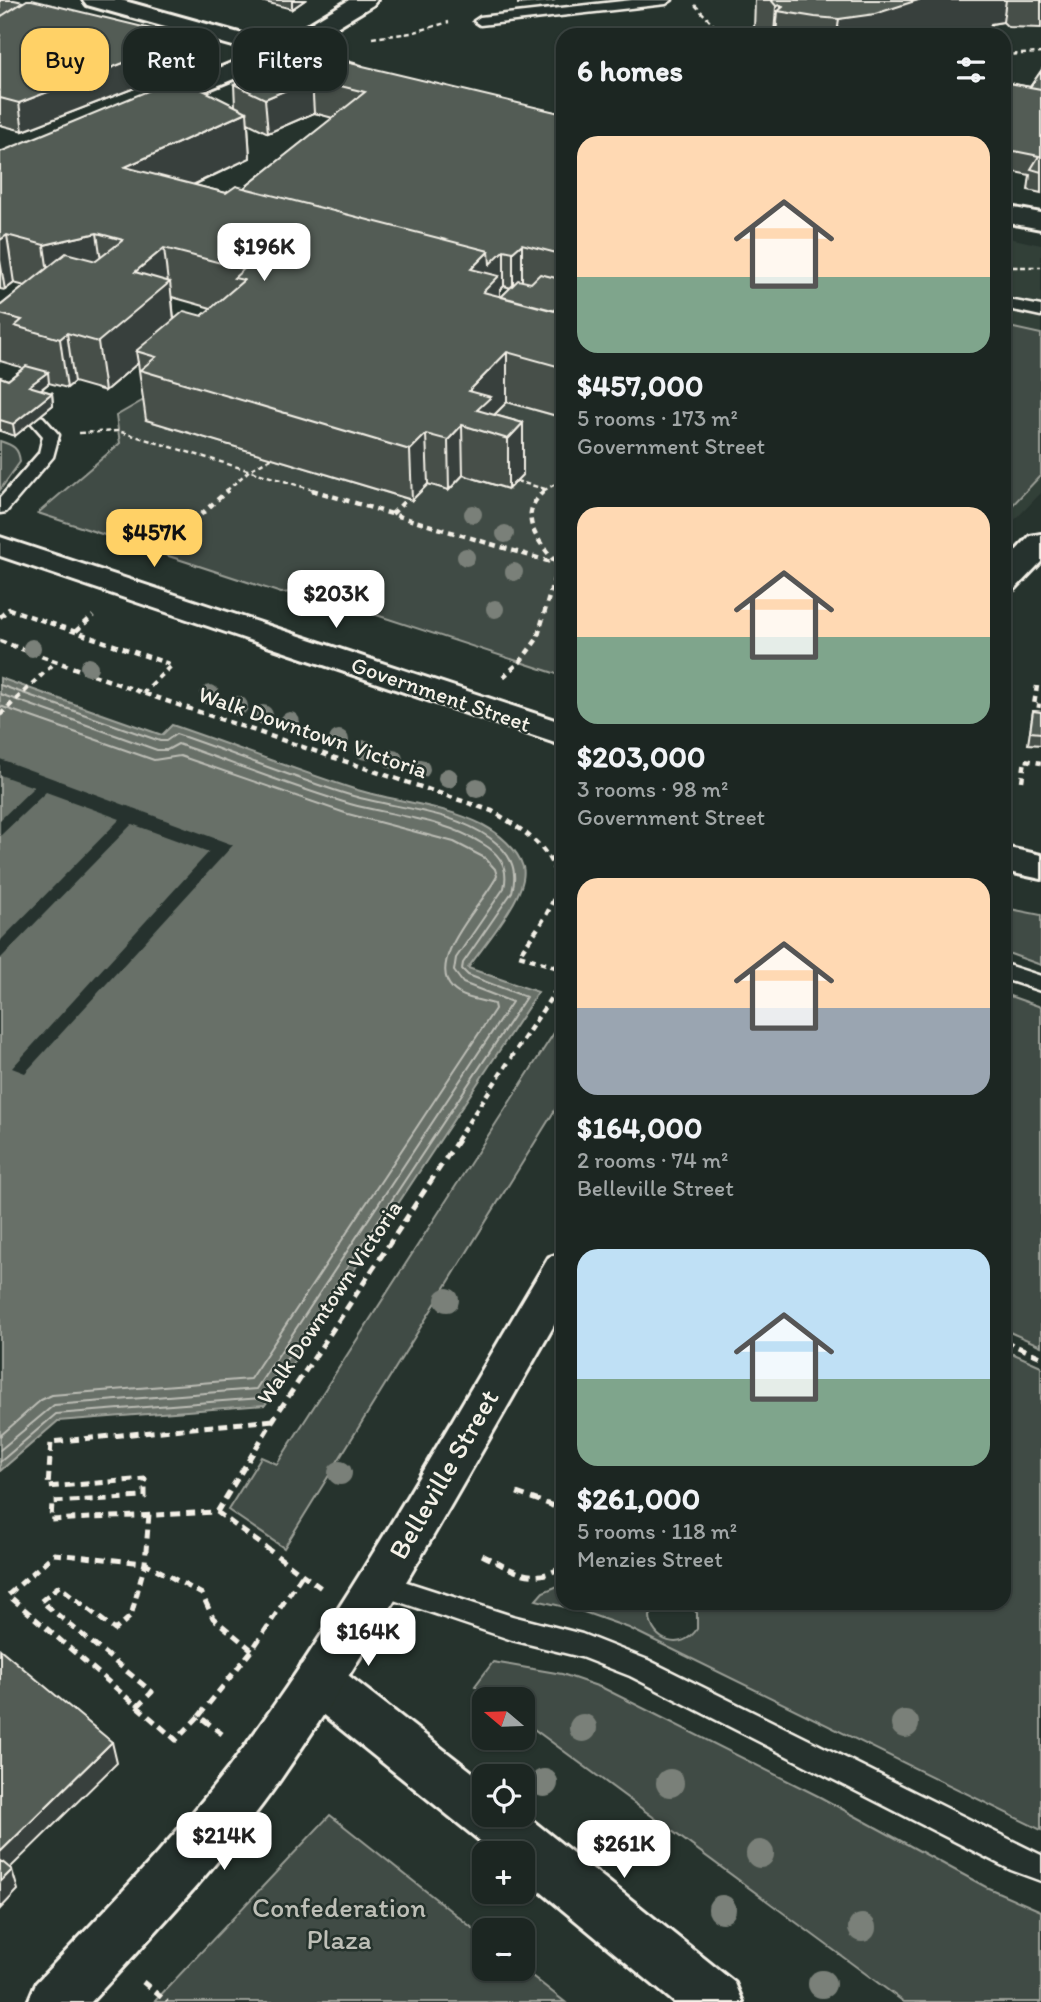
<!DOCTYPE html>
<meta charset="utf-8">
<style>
:root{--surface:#1c2622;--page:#252e2a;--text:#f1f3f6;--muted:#a0a5a5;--line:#3a4340;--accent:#ffd166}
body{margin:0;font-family:Itim,sans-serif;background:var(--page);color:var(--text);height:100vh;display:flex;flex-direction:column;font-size:26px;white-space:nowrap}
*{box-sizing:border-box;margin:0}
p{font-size:23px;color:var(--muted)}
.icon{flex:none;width:38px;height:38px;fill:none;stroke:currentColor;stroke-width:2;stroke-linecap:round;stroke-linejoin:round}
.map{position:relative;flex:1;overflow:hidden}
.drawer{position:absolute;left:556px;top:28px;width:455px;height:1582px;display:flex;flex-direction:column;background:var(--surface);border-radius:21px;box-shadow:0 2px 5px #0004,0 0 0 2px var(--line)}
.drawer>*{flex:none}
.hud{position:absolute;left:21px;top:28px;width:430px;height:63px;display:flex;gap:14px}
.needle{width:46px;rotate:289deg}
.controls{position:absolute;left:472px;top:1687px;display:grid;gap:14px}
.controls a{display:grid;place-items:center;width:63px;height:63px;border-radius:14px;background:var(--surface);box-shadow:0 2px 5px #0004,0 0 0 2px var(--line);font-size:35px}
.price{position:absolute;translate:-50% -60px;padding:0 16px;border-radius:14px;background:#fff;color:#222;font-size:23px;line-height:46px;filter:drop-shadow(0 2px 4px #0008)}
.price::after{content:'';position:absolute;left:50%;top:42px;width:21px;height:16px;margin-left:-10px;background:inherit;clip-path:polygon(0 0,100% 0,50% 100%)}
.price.active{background:var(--accent);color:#111}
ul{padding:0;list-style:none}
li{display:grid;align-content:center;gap:14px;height:371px;padding:0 21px}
li span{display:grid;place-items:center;height:217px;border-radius:21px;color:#555}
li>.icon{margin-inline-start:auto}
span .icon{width:126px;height:126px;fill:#fffc;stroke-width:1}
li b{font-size:30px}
h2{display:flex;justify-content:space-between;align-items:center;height:84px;padding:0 21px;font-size:30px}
.tag{padding:0 24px;border-radius:21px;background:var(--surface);box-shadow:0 2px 5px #0004,0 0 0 2px var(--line);font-size:24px;line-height:63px}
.tag.active{background:var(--accent);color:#111}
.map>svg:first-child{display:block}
.built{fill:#333f39}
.green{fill:#414b45;stroke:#9a9e96;stroke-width:2}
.water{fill:#676f68;stroke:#9fa39b;stroke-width:2}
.pier{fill:#26332d}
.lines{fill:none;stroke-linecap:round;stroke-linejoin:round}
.shore{stroke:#bcbdb5;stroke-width:2}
.service-casing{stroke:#f4f1e8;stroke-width:5}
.tertiary-casing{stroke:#f4f1e8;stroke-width:6}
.secondary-casing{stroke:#f4f1e8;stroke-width:6}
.primary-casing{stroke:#f4f1e8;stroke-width:6}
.path-far2{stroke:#f4f1e8;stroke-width:2.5;stroke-dasharray:5 3.5;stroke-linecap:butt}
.path-far1{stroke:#f4f1e8;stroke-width:4.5;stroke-dasharray:6 5;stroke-linecap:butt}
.path{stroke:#f4f1e8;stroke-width:5;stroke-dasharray:9 6;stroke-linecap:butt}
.service{fill:#26332d;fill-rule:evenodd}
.tertiary{fill:#26332d;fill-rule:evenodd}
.secondary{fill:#26332d;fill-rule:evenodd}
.primary{fill:#26332d;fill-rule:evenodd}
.tree{fill:#7a8079}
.wall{fill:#474f49;stroke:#f4f1e8;stroke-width:2;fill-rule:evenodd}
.shaded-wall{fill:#39403c;stroke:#f4f1e8;stroke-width:2}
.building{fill:#525c55;stroke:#f4f1e8;stroke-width:2}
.labels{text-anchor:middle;stroke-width:5;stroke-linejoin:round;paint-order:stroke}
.street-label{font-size:23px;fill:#f4f1e8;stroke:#26332d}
.near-street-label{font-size:28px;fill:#f4f1e8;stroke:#26332d}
.near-park-label{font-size:28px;fill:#bebfb7;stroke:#26332d}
</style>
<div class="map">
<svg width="1041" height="2002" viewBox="0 0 1041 2002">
<rect width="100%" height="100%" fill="#26332d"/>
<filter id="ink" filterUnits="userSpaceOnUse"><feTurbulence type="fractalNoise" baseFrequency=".0143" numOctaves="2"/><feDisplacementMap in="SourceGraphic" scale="14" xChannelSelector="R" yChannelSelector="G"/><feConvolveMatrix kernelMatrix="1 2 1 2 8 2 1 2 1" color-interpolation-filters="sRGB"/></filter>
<g filter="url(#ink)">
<path class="built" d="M 1005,237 L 1041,245 L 1041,493 L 1005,530 Z"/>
<path class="green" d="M 1005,326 L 1041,334 L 1041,475 L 1005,513 Z
M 142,401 L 162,406 L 146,420 L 412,500 L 428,484 L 449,490 L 463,475 L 508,489 L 469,440 L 507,402 L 563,418 L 563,676 L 303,591 L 281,593 L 38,513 L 120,443 L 116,416 Z
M 0,441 C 13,445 19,448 20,462 L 0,490 Z
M 1005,908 L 1041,915 L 1041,965 L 1005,952 Z
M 1004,994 L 1041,1007 L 1041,1346 L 1005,1330 Z
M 563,1019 L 563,1097 L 284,1548 L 228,1510 L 261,1457 L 277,1464 Z
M 1005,1350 L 1041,1366 L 1041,1830 L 629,1628 L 581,1611 L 536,1600 L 543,1592 L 563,1584 L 564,1603 L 659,1603 L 650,1616 C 651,1642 682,1652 697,1629 L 697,1613 L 688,1603 L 1004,1603 Z
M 493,1662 L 562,1674 L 603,1688 L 820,1797 L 986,1887 L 1041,1911 L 1041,2002 L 904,2002 L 523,1721 L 523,1699 L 494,1699 L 475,1686 Z
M 330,1815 L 485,1938 L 485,1969 L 523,1969 L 565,2002 L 154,2002 Z"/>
<path class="water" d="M 0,678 L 162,735 L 172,725 C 233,746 293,769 354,789 C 396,802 444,805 483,825 C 498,833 518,849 523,867 C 530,893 483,946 468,968 L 538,992 L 265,1405 L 58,1421 L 0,1471 Z"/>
<path class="pier" d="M 0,759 L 233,845 L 25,1073 L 12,1068 L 209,852 L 132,824 L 0,959 L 0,941 L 120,819 L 46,792 L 0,836 L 0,820 L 34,787 L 0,775 Z"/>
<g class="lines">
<path class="shore" d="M 0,685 L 160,741 L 166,741 L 176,734 C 235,754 293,778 353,796 C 398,809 450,810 490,838 C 509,852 519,868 512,892 L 463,963 L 462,969 L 468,975 L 526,997 L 261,1398 L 56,1414 L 0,1462
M 0,694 L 157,750 L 167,750 L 178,744 C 235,764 292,787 350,804 C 394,816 444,819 483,844 C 500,854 509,868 504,888 L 456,958 L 454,971 L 463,983 L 512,1002 L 256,1389 L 54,1405 L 0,1450
M 0,706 L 154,760 L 180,756 L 348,814 L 454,842 L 485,858 L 495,869 L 497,876 C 484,903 424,961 453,989 C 463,999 482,1000 494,1004 L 495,1009 L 250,1379 L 52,1395 L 41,1400 L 0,1436"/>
<g class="service-casing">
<path id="service" d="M 632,0 L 672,0 L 666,4 L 480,25 L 474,21 L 480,17 Z
M 1004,299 L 1041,306 L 1041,316 L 1004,308 Z
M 37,415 L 43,417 L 59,435 L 53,457 L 6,512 L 0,513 L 0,498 L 39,453 L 43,436 L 29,420 Z
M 1004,964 L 1041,976 L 1041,991 L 1004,979 Z
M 379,1573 L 512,1616 L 582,1634 L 648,1660 L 1041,1855 L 1041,1881 L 1011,1870 L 630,1676 L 581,1657 L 512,1640 L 370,1592 L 366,1584 L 370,1576 Z"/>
</g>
<g class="tertiary-casing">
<path id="tertiary" d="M 349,0 L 377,0 L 373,5 L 287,57 L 156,111 L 147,113 L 138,111 L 135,106 L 138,101 L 271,47 Z
M 1004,847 L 1041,855 L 1041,879 L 1004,871 Z
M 318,1659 L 335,1665 L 485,1782 L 485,1815 L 523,1813 L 735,1983 L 743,2002 L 674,2002 L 523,1877 L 523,1853 L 495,1853 L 301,1697 L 294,1681 L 301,1665 Z"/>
</g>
<g class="secondary-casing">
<path id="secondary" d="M 1041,534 L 1041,562 L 1015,589 L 1004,591 L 1004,563 L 1030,536 Z
M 0,537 L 564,723 L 564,746 L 0,556 Z
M 564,1252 L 564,1308 C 472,1467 384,1629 280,1780 C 224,1860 157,1930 91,2002 L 28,2002 L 36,1983 C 108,1907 181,1833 243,1749 C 357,1593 450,1422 549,1257 Z"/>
</g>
<g class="primary-casing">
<path id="primary" d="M 83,0 L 121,0 L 361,67 L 364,72 L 361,77 L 352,79 L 343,77 L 87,5 Z
M 1004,206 L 1041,213 L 1041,229 L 1004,222 Z"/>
</g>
<path class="path-far2" d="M 695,5 L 723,35
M 372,38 L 411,33 L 449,22
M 1004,55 L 1041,53
M 1004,267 L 1041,267
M 79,433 L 118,431 L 317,491
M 516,481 L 545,489
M 226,491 L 251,469 L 271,458
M 543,491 L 564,479"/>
<path class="path-far1" d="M 312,490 L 564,566
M 392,514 L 407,499
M 152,559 L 228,490
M 0,617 L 9,609 L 172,665 L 143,693
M 76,631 L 93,616
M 0,641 L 143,693 L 492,811 C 524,830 571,859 552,903 C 544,922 530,938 519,955 L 564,970
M 503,677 L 520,662 L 537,639 L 558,565 C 538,541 515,516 545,490
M 1037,686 L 1034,705 L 1041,706
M 0,715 L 56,661
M 1022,781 L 1025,760 L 1041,763
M 456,1141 L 564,978"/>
<path class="path" d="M 1004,1341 L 1041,1357
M 273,1420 L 51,1442 L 48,1487 L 145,1479 L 145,1497 L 52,1502 L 51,1520 L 217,1512 L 321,1588
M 517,1493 L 551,1505 L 564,1513
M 217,1512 L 273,1420 L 458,1140
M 482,1555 C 513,1570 531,1586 564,1566
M 137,1707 L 152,1692 L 41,1601 L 59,1586 L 115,1630 L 131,1616 L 145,1563 L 149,1514
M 199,1716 L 252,1650 L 302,1575
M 222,1734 L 199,1716 L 176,1740 L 8,1595 L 54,1554 L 145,1563 L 202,1594 L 213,1618 L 252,1650
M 143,1982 L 167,2002"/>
<use href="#service" class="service"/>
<use href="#tertiary" class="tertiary"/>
<use href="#secondary" class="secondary"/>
<use href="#primary" class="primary"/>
</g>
<g class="tree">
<circle cx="473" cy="514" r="9"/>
<circle cx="505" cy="534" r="9"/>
<circle cx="466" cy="557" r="9"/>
<circle cx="514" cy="572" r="9"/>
<circle cx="495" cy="609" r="9"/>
<circle cx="32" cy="648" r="9"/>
<circle cx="89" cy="667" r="9"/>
<circle cx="210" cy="695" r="10"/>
<circle cx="238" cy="706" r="10"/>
<circle cx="263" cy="715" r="10"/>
<circle cx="290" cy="722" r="10"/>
<circle cx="339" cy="740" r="10"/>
<circle cx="365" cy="750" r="10"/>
<circle cx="393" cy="759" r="10"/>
<circle cx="420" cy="769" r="10"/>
<circle cx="448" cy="778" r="10"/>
<circle cx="477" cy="788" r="10"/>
<circle cx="447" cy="1300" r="12"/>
<circle cx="340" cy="1473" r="12"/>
<circle cx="905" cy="1724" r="14"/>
<circle cx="583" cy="1728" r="14"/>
<circle cx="544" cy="1783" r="14"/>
<circle cx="670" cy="1783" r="14"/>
<circle cx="625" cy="1839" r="14"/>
<circle cx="760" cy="1854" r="14"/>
<circle cx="722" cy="1909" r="14"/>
<circle cx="862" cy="1928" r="14"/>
<circle cx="822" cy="1984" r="14"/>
</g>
<path class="wall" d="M 0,0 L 173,44 L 176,72 L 23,131 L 0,125 Z
M 257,0 L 305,0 L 292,9 Z
M 755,0 L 1041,0 L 1041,28 L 1008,27 L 1003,22 L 991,24 L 990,28 L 949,35 L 759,35 L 754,30 Z
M 293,58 L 564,114 L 564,312 L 562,313 L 564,313 L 564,418 L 507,402 L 494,415 L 523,423 L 523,474 L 508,489 L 463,475 L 449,490 L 428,484 L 412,500 L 146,420 L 138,363 L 105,391 L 74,382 L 67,388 L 49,383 L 41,390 L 52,393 L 53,405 L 15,436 L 0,431 L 0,377 L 8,380 L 22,369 L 21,367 L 0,361 L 0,306 L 25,286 L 14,283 L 5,290 L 0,289 L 0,152 L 235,106 L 234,84 ZM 314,113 L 333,118 L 244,188 L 226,193 L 194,185 L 250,158 L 248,123 L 268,133 ZM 504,286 L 511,288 L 501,297 L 500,296 L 500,290 ZM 172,297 L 211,308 L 202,316 L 174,319 Z
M 1041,71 L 1041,193 L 1028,190 L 1030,175 L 1004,170 L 1004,82 L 1030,87 Z
M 1033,711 L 1041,712 L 1041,745 L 1028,744 Z"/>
<path class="shaded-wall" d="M 292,0 L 305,0 L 292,9 Z
M 518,0 L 555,0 L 518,4 Z
M 918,0 L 1006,0 L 1003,22 L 991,24 L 990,28 L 949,35 L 837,35 L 839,19 Z
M 781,5 L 781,11 L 778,11 L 776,35 L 774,35 L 776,6 Z
M 173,44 L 176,72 L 23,131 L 19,103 Z
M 312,79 L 314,113 L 268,133 L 265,99 Z
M 247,112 L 250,158 L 131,214 L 125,167 Z
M 97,233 L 104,281 L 51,293 L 44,245 Z
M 7,235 L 14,283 L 5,290 L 0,260 L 0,240 Z
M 522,244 L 522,280 L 513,288 L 513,252 Z
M 164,248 L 168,283 L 170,282 L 175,330 L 136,351 L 138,363 L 105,391 L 98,342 L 135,272 Z
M 504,250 L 504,286 L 500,290 L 500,325 L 471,269 L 489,251 Z
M 564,301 L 564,312 L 539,336 L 540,325 Z
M 67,333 L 74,382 L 67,388 L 60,339 Z
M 507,352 L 507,402 L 491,418 L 469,427 L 469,391 Z
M 48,372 L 49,383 L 31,397 L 29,386 Z
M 52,393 L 53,405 L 15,436 L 13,424 Z
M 523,423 L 523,474 L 508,489 L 508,439 Z
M 462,425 L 463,475 L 449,490 L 448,440 Z
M 426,434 L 428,484 L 412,500 L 410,450 Z
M 112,1742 L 117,1763 L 2,1876 L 0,1870 L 0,1852 Z
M 12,1870 L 18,1890 L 0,1909 L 0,1882 Z"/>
<path class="building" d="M 0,0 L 14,0 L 23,2 L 0,17 Z
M 27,0 L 32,0 L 168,33 L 173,44 L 19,103 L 0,98 L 0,17 Z
M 771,0 L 918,0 L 875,14 L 839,19 L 815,17 L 778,11 L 783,7 L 781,5 L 776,6 Z
M 325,57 L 564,114 L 564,255 L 522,244 L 513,252 L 504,250 L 490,264 L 489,251 L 244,188 L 365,92 L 312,79 L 265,99 L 234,84 L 293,58 Z
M 1041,71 L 1041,89 L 1030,87 Z
M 179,78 L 247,112 L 125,167 L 226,193 L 236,186 L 489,251 L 471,269 L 499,276 L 483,292 L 564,313 L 564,368 L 507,352 L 469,391 L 491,397 L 477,410 L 523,423 L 508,439 L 462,425 L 448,440 L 426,434 L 410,450 L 140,370 L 156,357 L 136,351 L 184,311 L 202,316 L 244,280 L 234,278 L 244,269 L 164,248 L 135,272 L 170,282 L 98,342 L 67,333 L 60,339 L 15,326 L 22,320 L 0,314 L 0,306 L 66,253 L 96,261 L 123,240 L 97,233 L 44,245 L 7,235 L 0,240 L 0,152 Z
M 1004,82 L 1041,89 L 1041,172 L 1031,169 L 1039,156 L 1004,149 Z
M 540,274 L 564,280 L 564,287 L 559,291 L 564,292 L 564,301 L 554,311 L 501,297 L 518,280 L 531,283 Z
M 26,366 L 48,372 L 29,386 L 52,393 L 13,424 L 0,420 L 0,377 L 8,380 Z
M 1033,711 L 1041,712 L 1041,733 L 1030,732 Z
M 0,1649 L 112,1742 L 0,1852 Z
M 0,1860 L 12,1870 L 0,1882 Z"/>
</g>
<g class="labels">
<g class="street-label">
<text transform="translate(441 694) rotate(19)" y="8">Government Street</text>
<text transform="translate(313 732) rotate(19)" y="8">Walk Downtown Victoria</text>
<text transform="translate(329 1302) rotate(-56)" y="8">Walk Downtown Victoria</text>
</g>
<g class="near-street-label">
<text transform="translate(443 1474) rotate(-60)" y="10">Belleville Street</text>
</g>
<g class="near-park-label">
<text x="339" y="1917">Confederation<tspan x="339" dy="32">Plaza</tspan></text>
</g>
</g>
</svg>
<div class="controls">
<a><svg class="needle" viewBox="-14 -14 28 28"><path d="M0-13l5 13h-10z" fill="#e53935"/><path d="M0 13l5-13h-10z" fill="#a0a5a5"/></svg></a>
<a><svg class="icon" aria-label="locate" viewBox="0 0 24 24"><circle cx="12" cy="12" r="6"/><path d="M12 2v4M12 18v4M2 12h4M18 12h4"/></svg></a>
<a>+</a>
<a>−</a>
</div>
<b class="price" style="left:264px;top:283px">$196K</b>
<b class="price active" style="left:154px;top:569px">$457K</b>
<b class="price" style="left:336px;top:630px">$203K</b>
<b class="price" style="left:368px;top:1668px">$164K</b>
<b class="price" style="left:224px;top:1872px">$214K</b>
<b class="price" style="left:624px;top:1880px">$261K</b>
<div class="hud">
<a class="tag active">Buy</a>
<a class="tag">Rent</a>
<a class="tag">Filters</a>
</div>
<section class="drawer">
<h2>6 homes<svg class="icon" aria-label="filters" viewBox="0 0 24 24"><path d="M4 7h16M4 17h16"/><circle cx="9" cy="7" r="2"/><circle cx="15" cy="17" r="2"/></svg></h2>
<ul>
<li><span style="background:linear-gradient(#ffd9b3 65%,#7fa58c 0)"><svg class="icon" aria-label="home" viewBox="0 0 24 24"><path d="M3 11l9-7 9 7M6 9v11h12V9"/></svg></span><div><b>$457,000</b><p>5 rooms · 173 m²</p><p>Government Street</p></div></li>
<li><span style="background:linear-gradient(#ffd9b3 60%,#7fa58c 0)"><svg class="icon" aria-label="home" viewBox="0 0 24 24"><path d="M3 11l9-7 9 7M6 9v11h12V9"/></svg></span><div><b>$203,000</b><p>3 rooms · 98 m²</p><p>Government Street</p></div></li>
<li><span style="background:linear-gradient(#ffd9b3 60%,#9aa5b1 0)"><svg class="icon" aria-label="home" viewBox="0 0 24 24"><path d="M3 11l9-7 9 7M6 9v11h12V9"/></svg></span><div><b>$164,000</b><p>2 rooms · 74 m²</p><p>Belleville Street</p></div></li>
<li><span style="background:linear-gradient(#bfe0f5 60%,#7fa58c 0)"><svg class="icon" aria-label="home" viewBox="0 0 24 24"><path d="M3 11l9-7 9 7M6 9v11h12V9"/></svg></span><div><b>$261,000</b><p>5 rooms · 118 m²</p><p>Menzies Street</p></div></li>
</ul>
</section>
</div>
